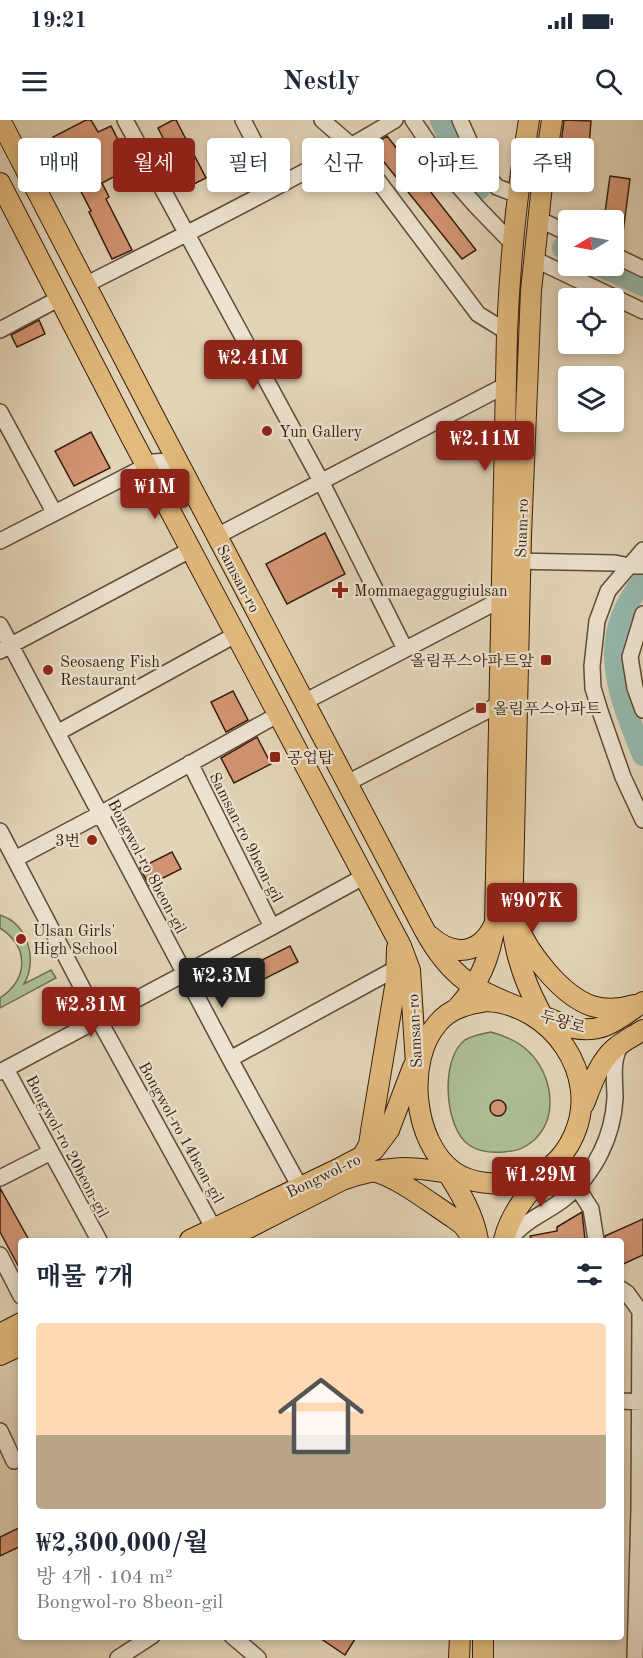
<!DOCTYPE html>
<html lang="ko">
<meta charset="utf-8">
<style>
:root{--surface:#fff;--page:#f6f6f7;--text:#1f2937;--muted:#747a83;--accent:#8f2418}
body{margin:0;font-family:"Old Standard TT","Noto Serif KR",serif;background:var(--page);color:var(--text);height:100vh;display:flex;flex-direction:column;font-size:22px;white-space:nowrap}
*{box-sizing:border-box;margin:0}
p{font-size:20px;color:var(--muted)}
.icon{flex:none;width:33px;height:33px;fill:none;stroke:currentColor;stroke-width:2;stroke-linecap:round;stroke-linejoin:round}
.map{position:relative;flex:1;overflow:hidden}
.sheet{position:absolute;left:18px;top:1118px;width:606px;height:402px;display:flex;flex-direction:column;background:var(--surface);border-radius:6px;box-shadow:0 3px 9px #0003}
.sheet>*{flex:none}
.top-card{position:absolute;left:18px;top:18px;width:608px;height:54px;display:flex;gap:12px}
.needle{width:39px;rotate:260deg}
.buttons{position:absolute;left:558px;top:90px;display:grid;gap:12px}
.buttons a{display:grid;place-items:center;width:66px;height:66px;border-radius:6px;background:var(--surface);box-shadow:0 3px 9px #0003;font-size:30px}
.price{position:absolute;translate:-50% -51px;padding:0 14px;border-radius:6px;background:var(--accent);color:#fff;font-size:20px;line-height:39px;filter:drop-shadow(0 2px 3px #0008)}
.price::after{content:'';position:absolute;left:50%;top:36px;width:18px;height:14px;margin-left:-9px;background:inherit;clip-path:polygon(0 0,100% 0,50% 100%)}
.price.selected{background:#222;color:#fff}
ul{padding:0;list-style:none}
li{display:grid;align-content:center;gap:12px;height:318px;padding:0 18px}
li span{display:grid;place-items:center;height:186px;border-radius:6px;color:#555}
li>.icon{margin-inline-start:auto}
span .icon{width:108px;height:108px;fill:#fffc;stroke-width:1}
li b{font-size:26px}
h2{display:flex;justify-content:space-between;align-items:center;height:72px;padding:0 18px;font-size:26px}
.pill{padding:0 21px;border-radius:6px;background:var(--surface);box-shadow:0 3px 9px #0003;font-size:21px;line-height:54px}
.pill.selected{background:var(--accent);color:#fff}
.status{display:flex;justify-content:space-between;align-items:center;height:42px;padding:0 30px;background:var(--surface);direction:ltr}
.status svg{height:16px;fill:currentColor}
header{display:flex;justify-content:space-between;align-items:center;height:78px;padding:0 18px;background:var(--surface);font-size:27px;font-weight:600}
.map>svg:first-child{display:block}
.green{fill:#adbe94;stroke:#716e50;stroke-width:1.5}
.lines{fill:none;stroke-linecap:round;stroke-linejoin:round}
.river{stroke:#95b8ac;stroke-width:22}
.building{fill:#d29472;stroke:#351d0c;stroke-width:1.5}
.minor-casing{stroke:#604b37;stroke-width:18}
.major-casing{stroke:#351d0c;stroke-width:22}
.minor{stroke:#ede3d0;stroke-width:15}
.major{stroke:#e2ba7c;stroke-width:20}
.poi-dot{fill:#8f2418;stroke:#ede3d0;stroke-width:2}
.labels{text-anchor:middle;stroke-width:4.5;stroke-linejoin:round;paint-order:stroke}
.poi-label{font-size:16px;fill:#351d0c;stroke:#ede3d0;text-anchor:start}
.street-label{font-size:16px;fill:#351d0c;stroke:#ede3d0}
</style>
<div class="status"><b>19:21</b><svg viewBox="0 0 49 12"><path d="M0 12V9h3v3zM5 12V6h3v6zM10 12V3h3v9zM15 12V0h3v12zM26 1h20v11H26zM47 4h2v5h-2z"/></svg></div>
<header><svg class="icon" aria-label="menu" viewBox="0 0 24 24"><path d="M4 6h16M4 12h16M4 18h16"/></svg>Nestly<svg class="icon" aria-label="search" viewBox="0 0 24 24"><circle cx="10" cy="10" r="6"/><path d="M15 15l6 6"/></svg></header>
<div class="map">
<svg width="643" height="1538" viewBox="0 0 643 1538">
<rect width="100%" height="100%" fill="#e3d4b7"/>
<filter id="stains"><feTurbulence type="fractalNoise" baseFrequency=".00333" numOctaves="4"/><feColorMatrix values="0 0 0 0 .2 0 0 0 0 .09 0 0 0 0 .02 0 0 0 .5 -.17"/></filter>
<radialGradient id="worn" r=".72"><stop offset=".6" stop-color="#630" stop-opacity="0"/><stop offset="1" stop-color="#630" stop-opacity=".3"/></radialGradient>
<path class="green" d="M 0,795 C 28,804 38,840 24,864 L 51,850 L 56,858 L 0,888 L 0,878 C 29,858 29,827 0,808 Z
M 491,912 C 505,916 518,921 528,931 C 552,953 560,997 533,1021 C 524,1029 516,1031 504,1032 C 492,1033 479,1032 469,1025 C 444,1008 440,938 465,920 C 473,915 483,914 491,912 Z"/>
<g class="lines">
<path class="river" d="M 441,0 L 456,34 L 479,69
M 563,128 L 568,131
M 600,146 L 643,165
M 643,461 C 595,519 618,573 643,635"/>
</g>
<path class="building" d="M 86,0 L 91,0 L 98,12 L 111,6 L 132,47 L 102,63 L 109,77 L 106,79 L 132,130 L 112,139 L 89,92 L 91,91 L 53,17 Z
M 173,0 L 176,0 L 206,58 L 188,67 L 158,8 Z
M 564,0 L 591,1 L 589,27 L 561,23 Z
M 387,16 L 476,130 L 462,139 L 371,26 Z
M 610,56 L 630,59 L 622,120 L 614,118 L 614,100 L 604,100 Z
M 39,200 L 45,214 L 17,227 L 11,215 Z
M 91,312 L 110,348 L 74,366 L 55,331 Z
M 325,413 L 345,454 L 287,484 L 266,444 Z
M 233,571 L 248,600 L 226,612 L 211,582 Z
M 257,617 L 271,644 L 234,663 L 221,638 Z
M 172,732 L 181,749 L 149,765 L 140,748 Z
M 290,826 L 298,842 L 224,879 L 216,863 Z
M490 988a8 8 0 1 1 16 0a8 8 0 1 1-16 0Z
M 0,1068 L 29,1120 L 21,1120 L 21,1151 L 0,1112 Z
M 582,1092 L 585,1120 L 531,1120 L 530,1116 L 557,1111 L 557,1107 Z
M 643,1099 L 643,1135 L 621,1145 L 621,1120 L 605,1120 L 605,1116 Z
M 21,1407 L 21,1426 L 0,1436 L 0,1417 Z
M 317,1516 L 357,1516 L 345,1535 Z"/>
<g class="lines">
<g class="minor-casing">
<path id="minor" d="M 125,0 L 321,361 L 405,529
M 243,0 L 277,66
M 322,0 L 352,26 L 478,194 L 507,212
M 413,0 L 455,62 L 477,87 L 512,123
M 460,0 L 482,50 L 497,67 L 518,75
M 538,99 L 568,113
M 614,135 L 643,149
M 534,139 L 643,191
M 85,165 C 190,112 295,60 395,0
M 0,210 L 60,178
M 0,292 L 54,392
M 217,416 L 506,265
M 0,421 L 154,342 C 166,340 176,344 183,353
M 643,430 L 608,471 L 597,501 L 592,546 L 593,568 L 600,591 L 623,657 L 643,700
M 512,441 L 615,443 L 629,446 L 643,446
M 643,494 L 630,537 L 635,568 L 643,590
M 0,505 L 230,939 L 300,1067
M 0,531 L 192,429
M 304,582 L 502,479
M 57,613 L 237,514
M 190,643 L 272,807
M 347,663 L 500,584
M 0,711 L 99,900 L 214,1109
M 15,739 L 100,694 L 279,594
M 230,939 L 397,848
M 6,949 L 99,1120
M 0,952 L 272,807 L 365,756
M 553,1045 L 577,1067 L 591,1089 L 596,1120
M 0,1058 L 51,1032
M 510,1120 C 524,1100 546,1093 564,1079 C 579,1067 593,1049 601,1032 C 609,1016 614,997 615,978 C 615,960 611,940 621,925
M 0,1135 L 21,1176
M 621,1169 L 627,1173 L 640,1191 L 639,1389 L 635,1538
M 621,1281 L 643,1282
M 0,1311 L 14,1341
M 232,1516 L 258,1538
M 118,1538 L 152,1516"/>
</g>
<g class="major-casing">
<path id="major" d="M 0,0 L 158,304 L 425,811 C 451,858 475,871 524,889 C 541,895 556,902 573,908 C 604,914 618,899 643,882
M 0,63 L 131,317 L 401,826 L 410,850 L 417,960
M 517,804 C 528,833 562,876 592,886 C 606,890 621,889 634,885
M 430,816 C 453,837 480,835 494,805
M 487,881 C 551,885 601,954 574,1015 C 563,1040 543,1057 516,1062 C 496,1065 471,1064 454,1052 C 413,1023 405,940 438,903 C 450,888 469,884 487,881 Z
M 457,888 C 479,865 491,834 495,803 L 507,212 C 510,141 517,70 529,0
M 546,902 C 528,871 515,839 512,803 L 521,416 L 531,171 L 542,65 L 552,0
M 584,984 C 591,966 599,942 614,929 C 623,921 634,916 643,910
M 363,1035 L 369,1025 L 371,1011 L 396,861 L 397,828
M 444,1047 C 459,1071 473,1092 478,1120
M 372,1051 C 397,1056 433,1085 455,1099 L 463,1105 L 474,1120
M 190,1120 L 338,1049 L 374,1030 L 389,1010 L 413,947
M 225,1120 L 342,1060 C 386,1045 412,1045 457,1055
M 504,1120 C 510,1094 527,1074 545,1054
M 0,1214 L 21,1203
M 0,1235 L 21,1225
M 459,1538 L 460,1516
M 483,1538 L 483,1516"/>
</g>
<use href="#minor" class="minor"/>
<use href="#major" class="major"/>
</g>
<g class="poi-dot">
<circle cx="267" cy="311" r="6"/>
<path d="M337 461h6v6h6v6h-6v6h-6v-6h-6v-6h6z"/>
<rect x="540" y="534" width="12" height="12" rx="3"/>
<circle cx="48" cy="550" r="6"/>
<rect x="475" y="582" width="12" height="12" rx="3"/>
<rect x="269" y="631" width="12" height="12" rx="3"/>
<circle cx="92" cy="720" r="6"/>
<circle cx="21" cy="819" r="6"/>
</g>
<g class="labels">
<g class="poi-label">
<text x="279" y="317">Yun Gallery</text>
<text x="354" y="476">Mommaegaggugiulsan</text>
<text x="534" y="546" text-anchor="end">올림푸스아파트앞</text>
<text x="60" y="547">Seosaeng Fish<tspan x="60" dy="18">Restaurant</tspan></text>
<text x="493" y="594">올림푸스아파트</text>
<text x="287" y="643">공업탑</text>
<text x="80" y="726" text-anchor="end">3번</text>
<text x="33" y="816">Ulsan Girls'<tspan x="33" dy="18">High School</tspan></text>
</g>
<g class="street-label">
<text transform="translate(521 408) rotate(-88)" y="6">Suam-ro</text>
<text transform="translate(239 458) rotate(62)" y="6">Samsan-ro</text>
<text transform="translate(247 717) rotate(63)" y="6">Samsan-ro 9beon-gil</text>
<text transform="translate(148 746) rotate(62)" y="6">Bongwol-ro 8beon-gil</text>
<text transform="translate(563 901) rotate(16)" y="6">두왕로</text>
<text transform="translate(414 911) rotate(-93)" y="6">Samsan-ro</text>
<text transform="translate(182 1012) rotate(61)" y="6">Bongwol-ro 14beon-gil</text>
<text transform="translate(68 1026) rotate(62)" y="6">Bongwol-ro 20beon-gil</text>
<text transform="translate(323 1055) rotate(-26)" y="6">Bongwol-ro</text>
</g>
</g>
<rect width="100%" height="100%" filter="url(#stains)"/>
<rect width="100%" height="100%" fill="url(#worn)"/>
</svg>
<div class="buttons">
<a><svg class="needle" viewBox="-14 -14 28 28"><path d="M0-13l5 13h-10z" fill="#e53935"/><path d="M0 13l5-13h-10z" fill="#747a83"/></svg></a>
<a><svg class="icon" aria-label="locate" viewBox="0 0 24 24"><circle cx="12" cy="12" r="6"/><path d="M12 2v4M12 18v4M2 12h4M18 12h4"/></svg></a>
<a><svg class="icon" aria-label="layers" viewBox="0 0 24 24"><path d="M12 4l9 5-9 5-9-5zM3 14l9 5 9-5"/></svg></a>
</div>
<b class="price" style="left:253px;top:271px">₩2.41M</b>
<b class="price" style="left:485px;top:352px">₩2.11M</b>
<b class="price" style="left:155px;top:400px">₩1M</b>
<b class="price" style="left:532px;top:814px">₩907K</b>
<b class="price selected" style="left:222px;top:889px">₩2.3M</b>
<b class="price" style="left:91px;top:918px">₩2.31M</b>
<b class="price" style="left:541px;top:1088px">₩1.29M</b>
<div class="top-card">
<a class="pill">매매</a>
<a class="pill selected">월세</a>
<a class="pill">필터</a>
<a class="pill">신규</a>
<a class="pill">아파트</a>
<a class="pill">주택</a>
</div>
<section class="sheet">
<h2>매물 7개<svg class="icon" aria-label="filters" viewBox="0 0 24 24"><path d="M4 7h16M4 17h16"/><circle cx="9" cy="7" r="2"/><circle cx="15" cy="17" r="2"/></svg></h2>
<ul>
<li><span style="background:linear-gradient(#ffd9b3 60%,#b9a48a 0)"><svg class="icon" aria-label="home" viewBox="0 0 24 24"><path d="M3 11l9-7 9 7M6 9v11h12V9"/></svg></span><div><b>₩2,300,000/월</b><p>방 4개 · 104 m²</p><p>Bongwol-ro 8beon-gil</p></div></li>
</ul>
</section>
</div>
